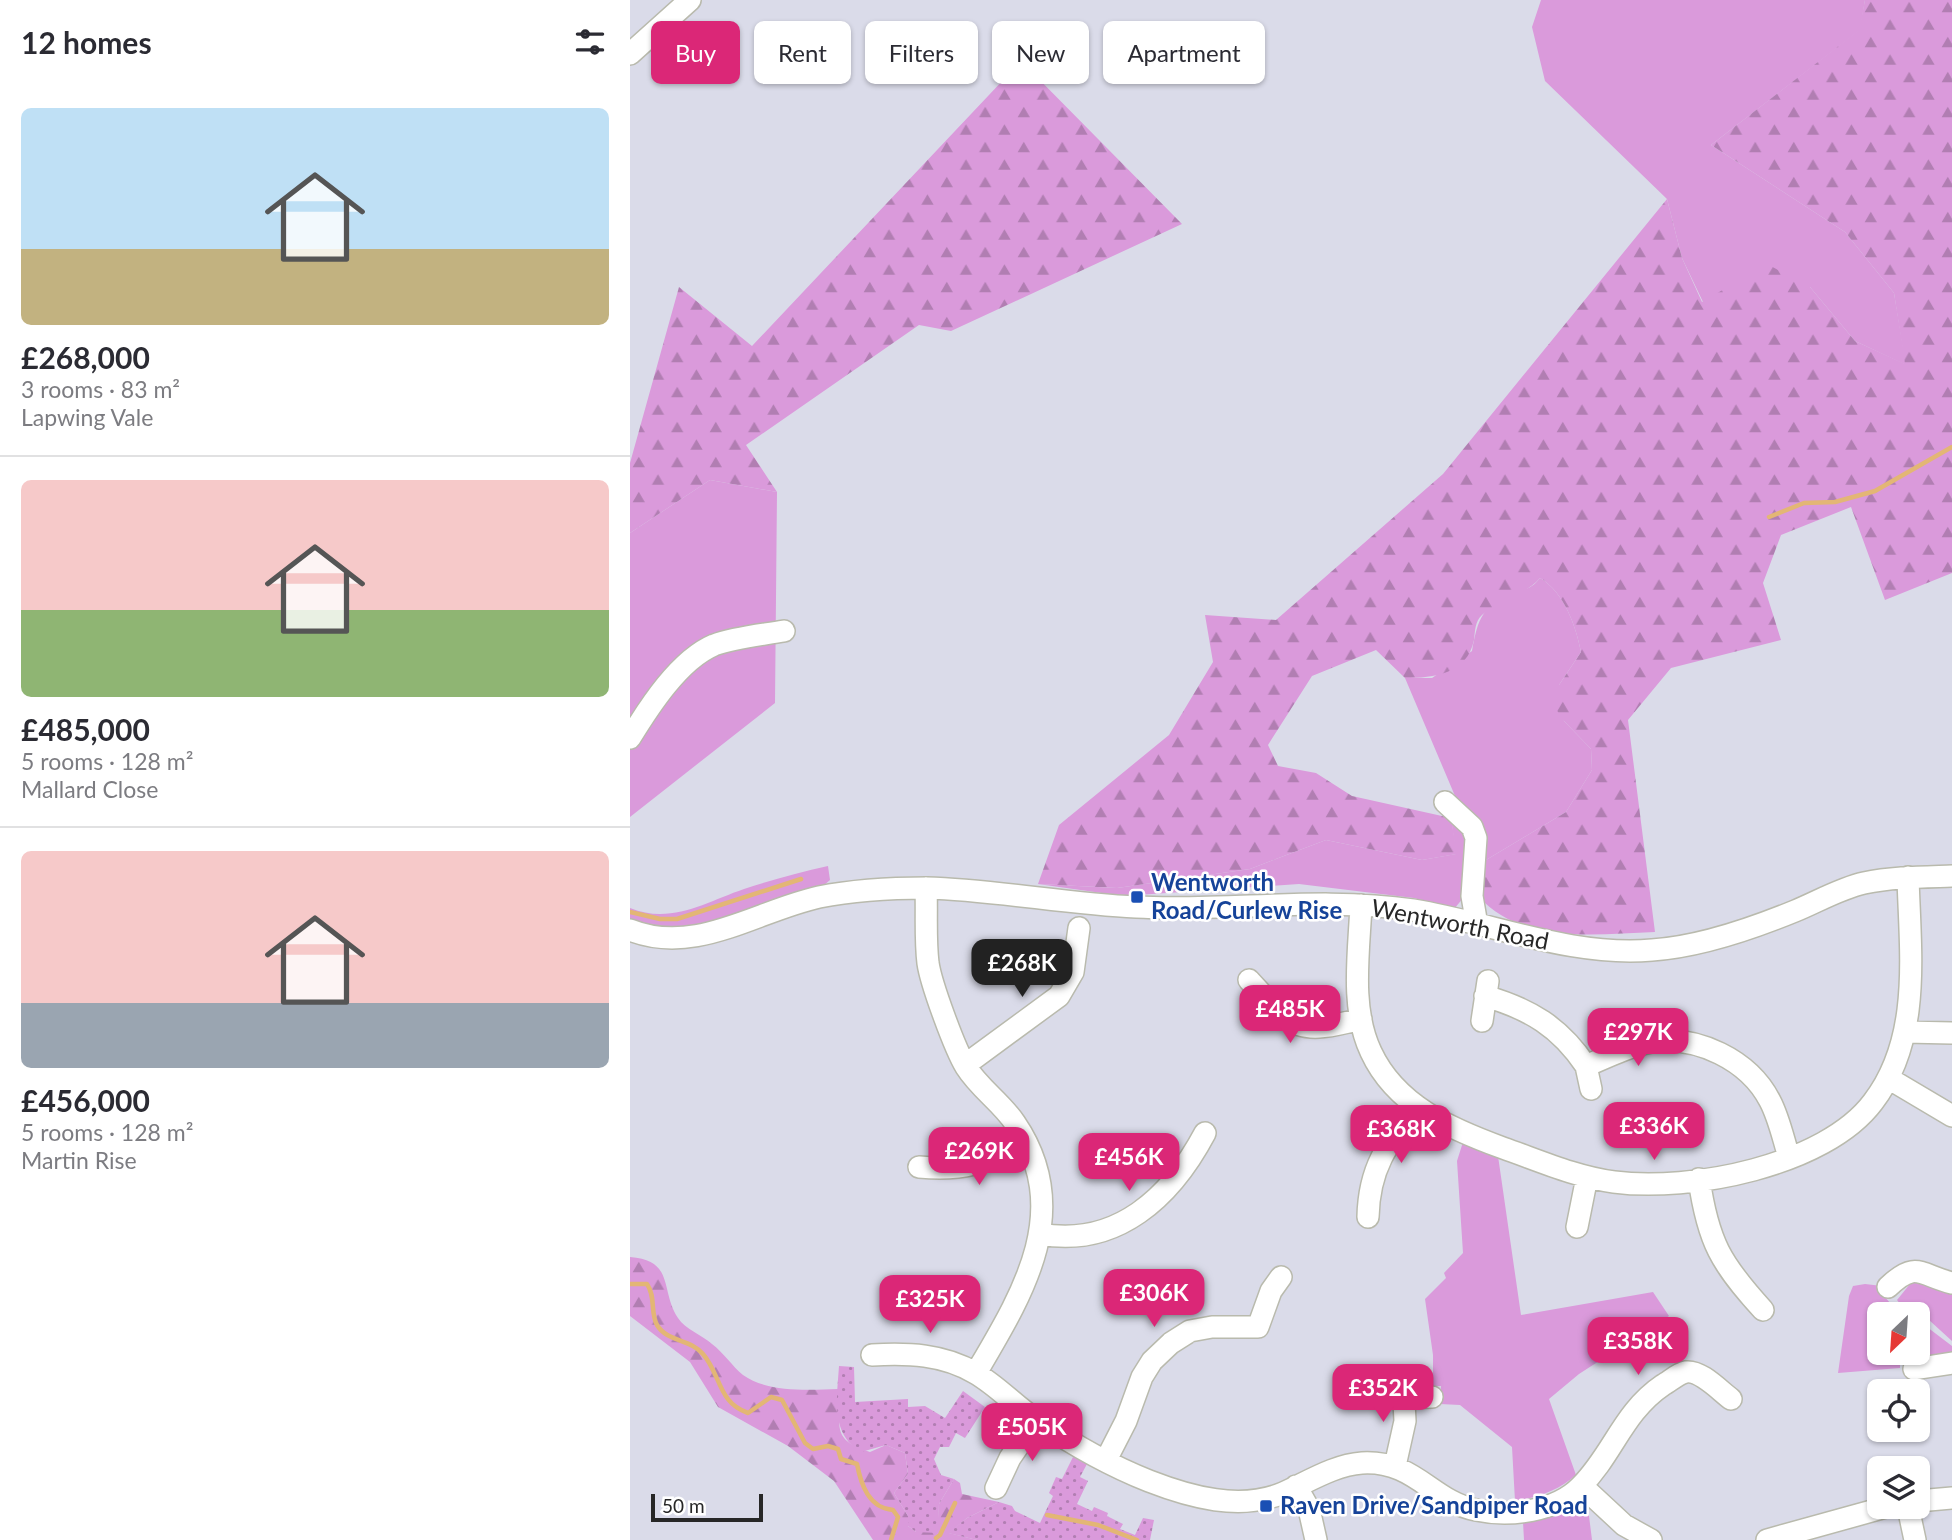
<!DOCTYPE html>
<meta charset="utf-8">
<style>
:root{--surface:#fff;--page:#f2f2f3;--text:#2b2b33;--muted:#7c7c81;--line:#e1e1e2;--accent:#db2777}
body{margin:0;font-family:Lato,sans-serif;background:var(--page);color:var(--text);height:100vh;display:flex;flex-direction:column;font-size:26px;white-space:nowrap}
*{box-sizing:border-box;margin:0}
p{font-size:23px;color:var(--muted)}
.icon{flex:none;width:38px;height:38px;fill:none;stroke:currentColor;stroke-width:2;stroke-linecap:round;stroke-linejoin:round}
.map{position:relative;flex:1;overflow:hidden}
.sheet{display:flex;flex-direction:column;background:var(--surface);width:630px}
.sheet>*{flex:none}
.guide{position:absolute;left:21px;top:21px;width:665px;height:63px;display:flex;gap:14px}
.needle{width:46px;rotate:205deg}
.fabs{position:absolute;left:1237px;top:1302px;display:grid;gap:14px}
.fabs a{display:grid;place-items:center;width:63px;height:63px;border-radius:10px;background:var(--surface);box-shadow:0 2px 5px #0004;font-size:35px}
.scale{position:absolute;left:21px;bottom:18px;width:112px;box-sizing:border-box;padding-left:7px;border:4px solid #272727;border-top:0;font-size:19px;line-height:24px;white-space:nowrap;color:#272727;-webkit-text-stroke:5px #fff;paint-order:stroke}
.price{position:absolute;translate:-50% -60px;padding:0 16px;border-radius:14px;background:var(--accent);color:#fff;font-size:23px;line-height:46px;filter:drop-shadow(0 2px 4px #0008)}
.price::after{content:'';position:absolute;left:50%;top:42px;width:21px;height:16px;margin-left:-10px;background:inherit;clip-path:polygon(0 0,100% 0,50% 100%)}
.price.active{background:#222;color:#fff}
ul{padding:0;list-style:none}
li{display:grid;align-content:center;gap:14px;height:371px;padding:0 21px}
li+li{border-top:2px solid var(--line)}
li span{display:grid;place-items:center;height:217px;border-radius:10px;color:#555}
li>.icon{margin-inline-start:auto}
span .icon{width:126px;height:126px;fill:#fffc;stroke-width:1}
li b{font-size:30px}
h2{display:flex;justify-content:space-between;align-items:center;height:84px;padding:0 21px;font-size:30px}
.pill{padding:0 24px;border-radius:10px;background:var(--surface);box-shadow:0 2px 5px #0004;font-size:24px;line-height:63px}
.pill.active{background:var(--accent);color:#fff}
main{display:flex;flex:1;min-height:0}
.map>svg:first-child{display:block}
.grass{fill:#da9adb}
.forest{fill:url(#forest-firs)}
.park{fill:url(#park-dots)}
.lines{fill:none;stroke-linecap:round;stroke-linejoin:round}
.stream{stroke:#e3b675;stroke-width:4.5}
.minor-casing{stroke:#b9baad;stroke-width:24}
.minor{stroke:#fff;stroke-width:21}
.transit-dot{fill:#1a4fb4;stroke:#fff;stroke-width:2.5}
.labels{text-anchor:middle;stroke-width:5;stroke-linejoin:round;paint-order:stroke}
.transit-label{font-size:24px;font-weight:bold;fill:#164399;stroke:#fff;text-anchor:start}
.street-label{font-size:24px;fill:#272727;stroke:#fff}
</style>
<main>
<section class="sheet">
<h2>12 homes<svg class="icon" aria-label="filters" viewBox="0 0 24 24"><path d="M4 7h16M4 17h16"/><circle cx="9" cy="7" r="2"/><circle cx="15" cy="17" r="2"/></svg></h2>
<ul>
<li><span style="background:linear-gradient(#bfe0f5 65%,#c2b280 0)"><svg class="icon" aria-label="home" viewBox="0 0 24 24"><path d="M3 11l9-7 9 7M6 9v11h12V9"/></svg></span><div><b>£268,000</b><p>3 rooms · 83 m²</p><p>Lapwing Vale</p></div></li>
<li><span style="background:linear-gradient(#f6c9c9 60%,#8fb573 0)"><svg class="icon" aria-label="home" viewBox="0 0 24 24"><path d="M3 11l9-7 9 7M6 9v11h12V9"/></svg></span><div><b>£485,000</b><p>5 rooms · 128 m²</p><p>Mallard Close</p></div></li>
<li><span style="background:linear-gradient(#f6c9c9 70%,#9aa5b1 0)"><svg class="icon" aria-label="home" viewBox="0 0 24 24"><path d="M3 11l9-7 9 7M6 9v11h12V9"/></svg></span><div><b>£456,000</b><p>5 rooms · 128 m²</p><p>Martin Rise</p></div></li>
</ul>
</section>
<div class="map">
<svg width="1322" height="1540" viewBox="0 0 1322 1540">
<defs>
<pattern id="forest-firs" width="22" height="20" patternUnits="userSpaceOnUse" patternTransform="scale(1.75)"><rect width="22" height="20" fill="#da9adb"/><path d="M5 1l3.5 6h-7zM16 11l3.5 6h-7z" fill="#b17eb2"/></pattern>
<pattern id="park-dots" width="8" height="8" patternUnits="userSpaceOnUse" patternTransform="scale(1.75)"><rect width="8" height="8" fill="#da9adb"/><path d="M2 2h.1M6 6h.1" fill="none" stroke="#b17eb2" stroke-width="1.8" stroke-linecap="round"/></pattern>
</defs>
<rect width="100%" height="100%" fill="#dadbe9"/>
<path class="grass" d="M 911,0 L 1235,0 L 1230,30 L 1081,145 L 1215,232 L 1264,293 L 1276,365 L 1225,341 L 1180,287 L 1073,302 L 1052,258 L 1037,199 L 915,81 L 902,27 Z
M 80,480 L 147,492 L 145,703 L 0,817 L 0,533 Z
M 910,578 C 934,592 946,626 951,652 L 929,685 L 934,721 L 961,749 L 962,770 L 936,812 L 851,863 L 834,897 L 824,909 L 784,898 L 669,884 L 493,896 L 408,884 L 487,888 L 620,869 L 696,840 L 792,860 L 826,854 L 821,818 L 828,803 L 775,678 L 802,678 L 842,651 C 848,618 852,605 887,592 C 898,588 902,588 910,578 Z
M 198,866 L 200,880 L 193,886 L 65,929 L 21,927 L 0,919 L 0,908 C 41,925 76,902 114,889 C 142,880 170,872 198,866 Z
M 833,1142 L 868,1156 L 891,1315 L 1023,1292 L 1039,1316 L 949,1374 L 919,1399 L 946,1475 C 928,1491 908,1497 885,1501 L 882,1447 L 830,1405 L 810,1404 L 811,1386 L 803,1386 L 803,1355 L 795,1299 L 816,1278 L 814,1273 L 833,1253 L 827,1161 Z
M 1289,1280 L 1322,1290 L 1322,1341 L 1299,1320 L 1288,1320 L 1288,1314 L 1278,1314 L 1267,1300 L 1280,1284 Z
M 1235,1284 L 1252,1286 L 1253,1295 L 1270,1314 L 1250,1314 L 1250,1353 L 1288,1353 L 1288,1324 L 1297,1327 L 1322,1346 L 1322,1355 L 1270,1362 L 1270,1368 L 1208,1373 L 1219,1296 L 1223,1286 Z
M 958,1508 L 962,1540 L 894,1540 L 893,1522 Z"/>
<path class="forest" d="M 1235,0 L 1322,0 L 1322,573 L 1255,600 L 1221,507 L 1151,535 L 1133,583 L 1151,640 L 1041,668 L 998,720 L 1025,932 C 965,934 893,945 849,897 L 851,863 L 936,812 L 962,770 L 961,749 L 934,721 L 922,703 L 929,685 L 951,652 C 946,626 934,592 910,578 C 896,595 870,599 852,615 C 845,621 845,631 844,640 C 837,674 804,678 775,678 L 746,650 L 682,676 L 638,745 L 648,766 L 686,773 L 722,796 L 821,818 L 827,854 L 792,860 L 696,840 L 620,869 L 487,888 L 408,884 L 429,825 L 539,735 L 583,662 L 575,615 L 646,620 L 813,474 L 1037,199 L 1052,258 L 1072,302 L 1137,264 L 1180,287 L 1225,341 L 1275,364 L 1264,293 L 1215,232 L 1081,145 L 1229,30 Z
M 391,61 L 552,224 L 321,331 L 289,325 L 116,445 L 147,492 L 80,480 L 0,533 L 0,463 L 49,287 L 122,346 Z
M 0,1257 C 45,1260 30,1291 48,1318 C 55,1329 72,1335 82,1344 C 94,1353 102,1366 113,1375 C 138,1393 179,1390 208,1389 C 214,1422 196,1439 240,1452 L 256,1445 L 275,1453 L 278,1474 L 264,1493 L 278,1516 L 278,1526 L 286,1532 L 307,1532 L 309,1504 L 324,1479 L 330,1483 L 332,1494 L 369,1502 L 337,1518 L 319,1533 L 347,1540 L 243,1540 L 204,1481 L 158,1446 L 88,1407 L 60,1362 L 0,1316 Z"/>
<path class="park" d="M 209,1366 L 224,1367 L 225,1402 L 278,1399 L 278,1407 L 295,1406 L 315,1418 L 333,1391 L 355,1407 L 335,1438 L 326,1433 L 319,1447 L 310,1447 L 304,1459 L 311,1475 L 324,1479 L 309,1504 L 308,1533 L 286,1532 L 278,1526 L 278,1516 L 264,1493 L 278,1474 L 275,1453 L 256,1445 L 231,1452 C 200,1434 207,1398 209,1366 Z
M 443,1457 L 457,1464 L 450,1477 L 458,1481 L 447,1504 L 462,1511 L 464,1507 L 478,1513 L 477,1516 L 493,1524 L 490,1529 L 505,1535 L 513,1518 L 524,1520 L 520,1540 L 347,1540 L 318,1533 L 337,1518 L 369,1502 L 382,1506 L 385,1511 L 410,1523 L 423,1496 L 419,1493 L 426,1477 L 432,1479 Z"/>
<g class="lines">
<path class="stream" d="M 1139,517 L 1174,503 L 1205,502 L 1245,491 L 1322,447
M 0,912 L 30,919 L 47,919 L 171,879
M 0,1284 L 17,1284 C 26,1297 20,1312 27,1325 C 37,1342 61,1339 73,1354 C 91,1375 88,1403 118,1413 L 141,1397 L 152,1400 L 175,1443 L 183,1449 L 198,1446 L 208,1449 L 211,1459 L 227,1464 C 231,1485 239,1508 263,1510 L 268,1517 L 261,1540
M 417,1515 L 468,1525 L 507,1540
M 306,1538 L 310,1535 L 325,1503"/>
<g class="minor-casing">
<path id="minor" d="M 0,54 L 60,0
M 0,738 C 19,707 49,660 84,645 C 106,637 131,635 154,631
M 815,802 L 842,827 L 846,838 L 842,896 L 847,925
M 296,888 C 297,913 295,938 298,963 C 301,984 325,1049 336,1067 C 350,1089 371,1102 385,1123 C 445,1211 392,1295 346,1373
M 731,905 C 729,952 720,1008 741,1052 C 766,1106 821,1129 873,1148 C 910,1161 946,1177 984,1182 C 1060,1192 1195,1166 1243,1102 C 1292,1038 1280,953 1278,877
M 0,930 C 65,956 126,911 189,897 C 224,890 261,888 297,888 C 367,890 436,904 506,907 C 598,912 690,896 783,910 C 863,923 940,957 1022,950 C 1070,947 1121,929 1165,911 C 1187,902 1211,888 1234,883 C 1263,877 1293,877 1322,876
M 619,980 C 663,1028 665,1036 731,1019
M 855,996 C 900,1009 930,1027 956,1066 C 977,1057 999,1046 1022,1042 C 1067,1035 1119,1060 1140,1101 C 1149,1118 1153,1138 1159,1157
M 852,1021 L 858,981
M 1275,1032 L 1322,1033
M 335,1065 L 429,996 L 443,972 L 449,928
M 956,1066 L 961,1089
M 1258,1078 L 1322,1116
M 289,1167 C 339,1171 352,1163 395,1141
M 1069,1179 C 1078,1242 1091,1264 1133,1310
M 738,1217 C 739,1168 757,1144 787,1107
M 947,1227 L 957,1177
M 410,1234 C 487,1248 541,1197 575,1133
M 1258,1287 C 1286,1260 1290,1275 1322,1283
M 242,1355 C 278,1353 313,1354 345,1373 C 368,1386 386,1407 408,1421 C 442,1444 481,1466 519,1481 C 560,1497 610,1511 653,1493 C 678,1482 704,1465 732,1463 C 785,1460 801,1501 846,1510 C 879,1517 926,1512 951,1486 C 983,1454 993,1412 1033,1385 C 1040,1381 1049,1373 1056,1372 C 1071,1370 1090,1391 1101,1399
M 1284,1369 L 1322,1363
M 774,1398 L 802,1397
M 476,1460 L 496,1421 L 512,1377 L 522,1361 L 541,1343 L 560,1331 L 582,1327 L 628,1327 L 641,1291 L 651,1277
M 765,1466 L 775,1421 L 773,1384
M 666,1486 L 679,1509 L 686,1540
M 952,1486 L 994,1525 L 1021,1540
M 366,1488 L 380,1458 L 406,1420
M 1288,1501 L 1322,1498
M 1278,1507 L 1285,1540
M 1137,1540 L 1256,1507"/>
</g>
<use href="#minor" class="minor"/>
</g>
<g class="transit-dot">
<rect x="500" y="890" width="14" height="14" rx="3.5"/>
<rect x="629" y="1499" width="14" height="14" rx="3.5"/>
</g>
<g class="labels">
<g class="transit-label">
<text x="521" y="891">Wentworth<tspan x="521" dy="28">Road/Curlew Rise</tspan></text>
<text x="650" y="1514">Raven Drive/Sandpiper Road</text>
</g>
<g class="street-label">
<text transform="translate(830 925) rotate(11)" y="8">Wentworth Road</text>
</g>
</g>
</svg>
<div class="fabs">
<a><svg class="needle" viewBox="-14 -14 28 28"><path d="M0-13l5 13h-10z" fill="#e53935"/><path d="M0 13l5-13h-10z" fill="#7c7c81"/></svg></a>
<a><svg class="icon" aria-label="locate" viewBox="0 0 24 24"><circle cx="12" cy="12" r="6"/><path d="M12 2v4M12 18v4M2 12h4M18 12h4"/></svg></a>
<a><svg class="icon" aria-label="layers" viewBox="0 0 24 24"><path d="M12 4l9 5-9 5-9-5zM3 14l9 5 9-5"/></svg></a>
</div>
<div class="scale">50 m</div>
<b class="price active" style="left:392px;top:999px">£268K</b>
<b class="price" style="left:660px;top:1045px">£485K</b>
<b class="price" style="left:1008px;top:1068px">£297K</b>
<b class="price" style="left:1024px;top:1162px">£336K</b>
<b class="price" style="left:771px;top:1165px">£368K</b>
<b class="price" style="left:349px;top:1187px">£269K</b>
<b class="price" style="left:499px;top:1193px">£456K</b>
<b class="price" style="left:524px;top:1329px">£306K</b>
<b class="price" style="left:300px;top:1335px">£325K</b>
<b class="price" style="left:1008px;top:1377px">£358K</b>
<b class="price" style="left:753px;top:1424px">£352K</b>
<b class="price" style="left:402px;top:1463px">£505K</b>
<div class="guide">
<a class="pill active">Buy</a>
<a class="pill">Rent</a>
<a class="pill">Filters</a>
<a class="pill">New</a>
<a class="pill">Apartment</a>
</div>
</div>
</main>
